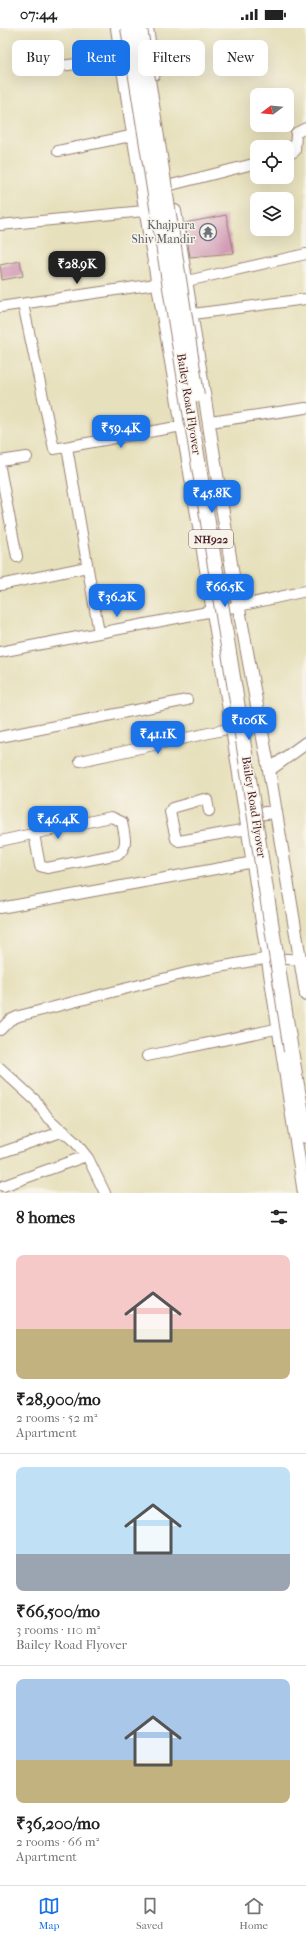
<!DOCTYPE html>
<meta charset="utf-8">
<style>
:root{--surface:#fff;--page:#f2f2f2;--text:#222;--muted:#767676;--line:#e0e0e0;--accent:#1a73e8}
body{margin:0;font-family:"IM FELL French Canon",serif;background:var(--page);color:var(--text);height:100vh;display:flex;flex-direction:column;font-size:15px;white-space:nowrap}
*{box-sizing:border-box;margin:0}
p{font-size:13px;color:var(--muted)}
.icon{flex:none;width:22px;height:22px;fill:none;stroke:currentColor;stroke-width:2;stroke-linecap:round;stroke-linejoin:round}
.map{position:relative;height:1165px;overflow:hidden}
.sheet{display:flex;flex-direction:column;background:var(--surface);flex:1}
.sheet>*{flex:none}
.hud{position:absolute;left:12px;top:12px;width:282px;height:36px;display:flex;gap:8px}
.needle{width:26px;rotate:254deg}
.controls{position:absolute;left:250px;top:60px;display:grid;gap:8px}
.controls a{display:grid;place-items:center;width:44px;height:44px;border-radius:8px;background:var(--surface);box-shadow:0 4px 16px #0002;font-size:20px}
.price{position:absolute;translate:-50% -34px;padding:0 9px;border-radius:8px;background:var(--accent);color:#fff;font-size:13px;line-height:26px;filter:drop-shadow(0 1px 2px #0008)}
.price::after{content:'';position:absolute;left:50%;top:24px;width:12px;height:9px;margin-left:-6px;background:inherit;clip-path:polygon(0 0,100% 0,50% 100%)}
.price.active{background:#222;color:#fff}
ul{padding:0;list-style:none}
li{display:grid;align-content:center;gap:8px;height:212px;padding:0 16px}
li+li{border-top:1px solid var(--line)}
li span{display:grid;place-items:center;height:124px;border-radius:8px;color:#555}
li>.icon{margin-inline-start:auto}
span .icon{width:72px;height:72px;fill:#fffc;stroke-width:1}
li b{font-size:17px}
h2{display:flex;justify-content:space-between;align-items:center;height:48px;padding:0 16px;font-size:17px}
.tag{padding:0 14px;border-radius:8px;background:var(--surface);box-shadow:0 4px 16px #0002;font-size:14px;line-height:36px}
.tag.active{background:var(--accent);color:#fff}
.status{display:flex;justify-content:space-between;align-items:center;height:28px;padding:0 20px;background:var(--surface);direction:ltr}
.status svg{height:11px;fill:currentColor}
.tab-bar{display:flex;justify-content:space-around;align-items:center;height:56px;border-top:1px solid var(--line);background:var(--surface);font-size:11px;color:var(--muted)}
.tab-bar a{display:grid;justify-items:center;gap:2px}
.tab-bar .active{color:var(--accent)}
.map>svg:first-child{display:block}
.building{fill:#cf93b1}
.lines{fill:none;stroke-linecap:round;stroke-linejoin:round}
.minor-casing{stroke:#988074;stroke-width:12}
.major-casing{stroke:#988074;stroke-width:14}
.highway-casing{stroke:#988074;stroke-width:16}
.minor{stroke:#fff;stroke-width:10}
.major{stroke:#fff;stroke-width:12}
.highway{stroke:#fff;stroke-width:14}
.highway-bridge-casing{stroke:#988074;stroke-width:16;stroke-linecap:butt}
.highway-bridge{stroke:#fff;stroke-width:14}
.labels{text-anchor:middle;stroke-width:3;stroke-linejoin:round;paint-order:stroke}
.shield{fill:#f7f3e8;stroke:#7e5f64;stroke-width:1}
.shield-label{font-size:11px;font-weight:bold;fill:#4a1f2b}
.worship-label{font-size:12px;fill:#5b616d;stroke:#f7f3e8;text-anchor:end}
.street-label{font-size:12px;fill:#4a1f2b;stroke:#f7f3e8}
</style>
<div class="status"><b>07:44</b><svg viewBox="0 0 49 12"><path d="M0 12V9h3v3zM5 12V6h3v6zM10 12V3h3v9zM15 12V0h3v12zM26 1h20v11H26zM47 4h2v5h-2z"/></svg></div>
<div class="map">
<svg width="306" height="1165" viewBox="0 0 306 1165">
<rect width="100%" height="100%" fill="#f7f3e8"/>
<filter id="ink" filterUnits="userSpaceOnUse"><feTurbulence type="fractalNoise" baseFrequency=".025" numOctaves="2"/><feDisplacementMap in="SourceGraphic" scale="8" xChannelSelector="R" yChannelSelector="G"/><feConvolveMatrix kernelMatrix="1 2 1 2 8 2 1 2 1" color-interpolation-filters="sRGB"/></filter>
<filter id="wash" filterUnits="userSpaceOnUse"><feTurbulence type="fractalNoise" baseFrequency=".012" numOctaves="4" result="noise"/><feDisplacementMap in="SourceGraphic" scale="16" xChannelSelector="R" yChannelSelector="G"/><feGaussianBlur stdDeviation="0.9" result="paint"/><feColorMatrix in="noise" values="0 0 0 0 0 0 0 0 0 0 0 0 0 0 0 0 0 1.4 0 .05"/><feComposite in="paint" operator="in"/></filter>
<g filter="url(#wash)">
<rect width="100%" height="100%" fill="#e7e0bc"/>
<g id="blocks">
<path class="building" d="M 226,187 L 234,225 L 190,229 L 185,195 Z
M 20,233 L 23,248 L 2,252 L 0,237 Z"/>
</g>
</g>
<g filter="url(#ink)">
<use href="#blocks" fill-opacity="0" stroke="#988074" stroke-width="1"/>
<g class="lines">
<g class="minor-casing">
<path id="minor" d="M 33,41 L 121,31
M 58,123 L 140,106
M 287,128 L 295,123 L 296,105 L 306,100
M 171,157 L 257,135
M 0,197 L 144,183
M 23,276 L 54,421 L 182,398
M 0,279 L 156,256 L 187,253 L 306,226
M 193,286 L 306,271
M 210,394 L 306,380
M 67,419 L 99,605
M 0,433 L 27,429
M 0,440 L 17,529
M 0,557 L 87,539
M 0,624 L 239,578 L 306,563
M 0,709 L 187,672
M 80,733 L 232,700
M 209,783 L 207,772 L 204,771 L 172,780 L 170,784 L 176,811 L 179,813 L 248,801
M 0,813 L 111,789 L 122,794 C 124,806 129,817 119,826 L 47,840 L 40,838 L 34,806
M 0,880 L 254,834
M 0,1002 L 10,992 L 19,988 L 186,945 L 269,930 L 306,932
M 147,1028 L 280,1000
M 0,1040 L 36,1073 L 48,1090 L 76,1115 L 88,1130 L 105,1165
M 0,1125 L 64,1103
M 3,1158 L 86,1128"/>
</g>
<g class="major-casing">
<path id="major" d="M 117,0 C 139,155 167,308 193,462 C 232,696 269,930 304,1165
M 147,0 L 154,46
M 175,183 L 234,554 L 269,742 L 306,967
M 269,742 L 306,715
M 246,787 L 276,784"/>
</g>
<g class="highway-casing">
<path id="highway" d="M 291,1023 L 306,1108"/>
</g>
<use href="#minor" class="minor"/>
<use href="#major" class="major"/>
<use href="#highway" class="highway"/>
<g class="highway-bridge-casing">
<path id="highway-bridge" d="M 128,0 L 237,674 L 291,1023
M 140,0 L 197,367"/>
</g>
<use href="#highway-bridge" class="highway-bridge"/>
</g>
</g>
<defs>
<g id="temple-ring" transform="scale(0.9)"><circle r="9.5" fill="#f7f3e8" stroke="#6b7280" stroke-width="1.5"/><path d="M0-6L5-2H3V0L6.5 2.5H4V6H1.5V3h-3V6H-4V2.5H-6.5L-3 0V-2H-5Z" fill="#6b7280"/></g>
</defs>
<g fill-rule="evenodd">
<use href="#temple-ring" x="208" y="204"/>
</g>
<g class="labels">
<rect class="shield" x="189" y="502" width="44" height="18" rx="3"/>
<g class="shield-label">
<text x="211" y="515">NH922</text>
</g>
<g class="worship-label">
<text x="195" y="201">Khajpura<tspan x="195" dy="14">Shiv Mandir</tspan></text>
</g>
<g class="street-label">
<text transform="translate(189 376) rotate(81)" y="4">Bailey Road Flyover</text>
<text transform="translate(254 779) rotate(81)" y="4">Bailey Road Flyover</text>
</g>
</g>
</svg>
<div class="controls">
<a><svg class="needle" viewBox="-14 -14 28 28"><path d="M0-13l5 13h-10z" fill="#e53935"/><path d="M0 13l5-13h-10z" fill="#767676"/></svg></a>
<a><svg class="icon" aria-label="locate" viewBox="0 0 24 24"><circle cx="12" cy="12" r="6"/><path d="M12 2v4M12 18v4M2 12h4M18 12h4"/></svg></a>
<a><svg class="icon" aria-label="layers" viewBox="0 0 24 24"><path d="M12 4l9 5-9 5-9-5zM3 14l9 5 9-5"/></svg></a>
</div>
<b class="price active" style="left:77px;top:257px">₹28.9K</b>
<b class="price" style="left:121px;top:421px">₹59.4K</b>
<b class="price" style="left:212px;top:486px">₹45.8K</b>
<b class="price" style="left:225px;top:580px">₹66.5K</b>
<b class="price" style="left:117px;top:590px">₹36.2K</b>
<b class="price" style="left:249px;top:713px">₹106K</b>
<b class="price" style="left:158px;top:727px">₹41.1K</b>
<b class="price" style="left:58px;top:812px">₹46.4K</b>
<div class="hud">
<a class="tag">Buy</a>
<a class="tag active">Rent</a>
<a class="tag">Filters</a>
<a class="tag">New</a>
</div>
</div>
<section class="sheet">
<h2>8 homes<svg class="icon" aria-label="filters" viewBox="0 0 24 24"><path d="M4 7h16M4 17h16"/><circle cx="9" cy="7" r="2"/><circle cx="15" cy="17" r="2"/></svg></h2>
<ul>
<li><span style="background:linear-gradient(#f6c9c9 60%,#c2b280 0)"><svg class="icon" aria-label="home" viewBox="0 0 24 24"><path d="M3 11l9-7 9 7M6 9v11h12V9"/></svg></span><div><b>₹28,900/mo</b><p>2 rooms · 52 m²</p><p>Apartment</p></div></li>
<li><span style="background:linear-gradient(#bfe0f5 70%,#9aa5b1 0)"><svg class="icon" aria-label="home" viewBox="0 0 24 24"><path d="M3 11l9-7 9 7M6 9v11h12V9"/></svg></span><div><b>₹66,500/mo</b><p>3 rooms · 110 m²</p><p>Bailey Road Flyover</p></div></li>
<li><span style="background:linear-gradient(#a9c7e8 65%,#c2b280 0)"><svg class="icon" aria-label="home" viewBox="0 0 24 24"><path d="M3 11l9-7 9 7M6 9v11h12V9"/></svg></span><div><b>₹36,200/mo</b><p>2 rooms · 66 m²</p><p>Apartment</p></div></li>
</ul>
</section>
<nav class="tab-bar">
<a class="active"><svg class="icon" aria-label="map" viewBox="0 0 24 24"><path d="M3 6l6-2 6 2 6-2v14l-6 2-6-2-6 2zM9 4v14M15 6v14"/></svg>Map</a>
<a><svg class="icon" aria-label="saved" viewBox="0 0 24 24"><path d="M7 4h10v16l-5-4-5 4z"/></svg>Saved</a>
<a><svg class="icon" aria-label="home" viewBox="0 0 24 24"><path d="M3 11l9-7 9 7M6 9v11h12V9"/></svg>Home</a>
</nav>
